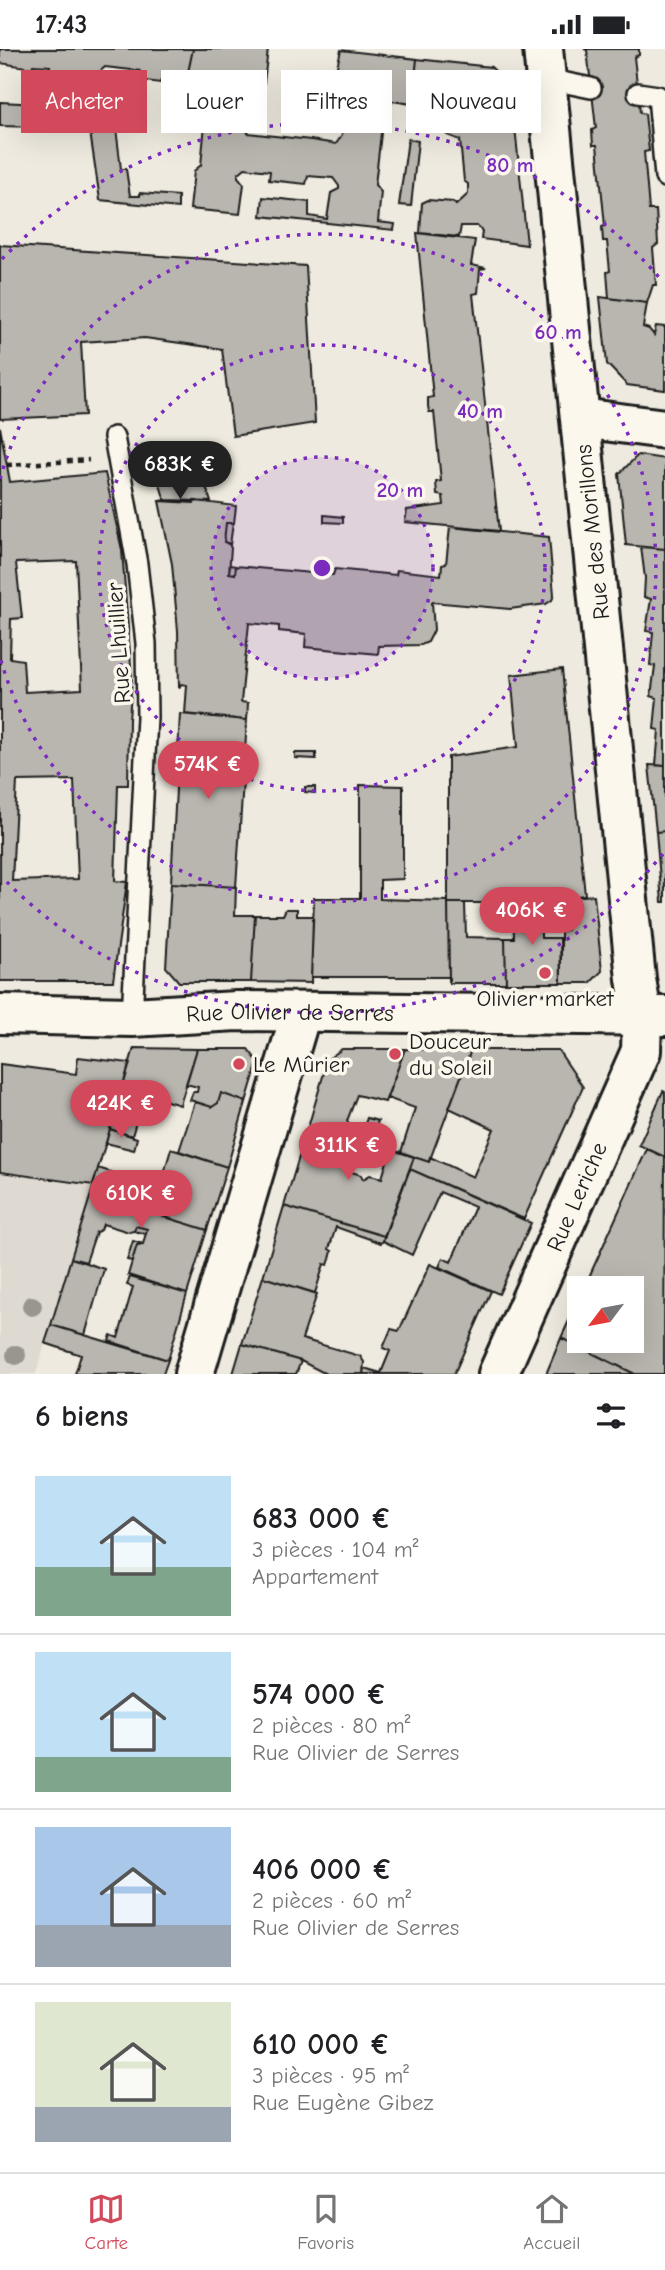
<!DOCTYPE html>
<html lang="fr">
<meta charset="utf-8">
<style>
:root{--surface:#fff;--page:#f2f2f2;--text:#202124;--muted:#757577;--line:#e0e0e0;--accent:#d1495b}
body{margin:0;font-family:"Comic Neue",sans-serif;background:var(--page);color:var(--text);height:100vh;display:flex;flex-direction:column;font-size:26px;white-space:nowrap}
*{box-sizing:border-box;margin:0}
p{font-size:23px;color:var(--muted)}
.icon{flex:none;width:38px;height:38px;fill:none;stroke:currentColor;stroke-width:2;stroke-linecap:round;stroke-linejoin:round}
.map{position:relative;height:1325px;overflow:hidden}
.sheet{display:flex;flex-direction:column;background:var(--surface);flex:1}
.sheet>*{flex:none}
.banner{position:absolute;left:21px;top:21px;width:623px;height:63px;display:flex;gap:14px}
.needle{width:46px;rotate:238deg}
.fabs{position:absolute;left:567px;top:1227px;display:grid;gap:14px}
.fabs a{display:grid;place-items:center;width:77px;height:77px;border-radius:0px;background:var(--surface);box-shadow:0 7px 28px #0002;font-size:35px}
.price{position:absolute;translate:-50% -60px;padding:0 16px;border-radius:24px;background:var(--accent);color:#fff;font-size:23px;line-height:46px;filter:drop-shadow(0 2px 4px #0008)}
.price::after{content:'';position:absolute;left:50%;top:42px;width:21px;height:16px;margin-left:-10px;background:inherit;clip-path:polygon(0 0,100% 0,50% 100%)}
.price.current{background:#222;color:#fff}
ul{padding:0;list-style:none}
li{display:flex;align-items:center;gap:21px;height:175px;padding:0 35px}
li+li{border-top:2px solid var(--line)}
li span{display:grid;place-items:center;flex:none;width:196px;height:140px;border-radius:0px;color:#555}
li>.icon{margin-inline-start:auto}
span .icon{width:84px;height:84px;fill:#fffc;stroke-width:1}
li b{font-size:30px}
h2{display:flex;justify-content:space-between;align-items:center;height:84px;padding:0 35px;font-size:30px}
.tag{padding:0 24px;border-radius:0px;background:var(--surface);box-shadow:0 7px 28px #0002;font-size:24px;line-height:63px}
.tag.current{background:var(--accent);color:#fff}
.status{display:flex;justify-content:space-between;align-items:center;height:49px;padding:0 35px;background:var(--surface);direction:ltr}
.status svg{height:19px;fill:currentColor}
.menu{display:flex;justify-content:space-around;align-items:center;height:98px;border-top:2px solid var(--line);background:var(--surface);font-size:19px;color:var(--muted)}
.menu a{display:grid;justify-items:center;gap:4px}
.menu .current{color:var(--accent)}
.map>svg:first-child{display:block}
.built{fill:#dedad1}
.building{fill:#b9b6af;stroke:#1c1c1c;stroke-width:2;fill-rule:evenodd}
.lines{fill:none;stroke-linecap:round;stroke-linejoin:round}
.lane-casing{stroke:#1c1c1c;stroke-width:24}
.street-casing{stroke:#1c1c1c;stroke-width:44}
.path{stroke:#1c1c1c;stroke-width:4.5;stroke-dasharray:5 5;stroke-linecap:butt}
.lane{stroke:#fbf7ec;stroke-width:19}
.street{stroke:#fbf7ec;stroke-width:38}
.tree{fill:#98968f}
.ring{fill:none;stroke:#7b2cbf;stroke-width:3.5;stroke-dasharray:3.5 7}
.poi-dot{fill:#d1495b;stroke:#fbf7ec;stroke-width:2.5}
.labels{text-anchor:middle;stroke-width:7;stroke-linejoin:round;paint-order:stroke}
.street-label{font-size:23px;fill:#1c1c1c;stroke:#fbf7ec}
.poi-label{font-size:23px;fill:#1c1c1c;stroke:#fbf7ec;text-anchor:start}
.centre{fill:#7b2cbf;stroke:#fbf7ec;stroke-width:3.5}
.ring-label{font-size:21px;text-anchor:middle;font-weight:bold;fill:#7b2cbf;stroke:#fbf7ec;stroke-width:7;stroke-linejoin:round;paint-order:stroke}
</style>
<div class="status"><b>17:43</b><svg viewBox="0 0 49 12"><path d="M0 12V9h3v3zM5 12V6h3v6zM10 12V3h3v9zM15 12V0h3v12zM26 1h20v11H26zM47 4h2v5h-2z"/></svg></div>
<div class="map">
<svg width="665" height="1325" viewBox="0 0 665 1325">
<rect width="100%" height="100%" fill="#eeeadf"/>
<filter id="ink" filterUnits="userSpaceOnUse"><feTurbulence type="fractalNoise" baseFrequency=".0143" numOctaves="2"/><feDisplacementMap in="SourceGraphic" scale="14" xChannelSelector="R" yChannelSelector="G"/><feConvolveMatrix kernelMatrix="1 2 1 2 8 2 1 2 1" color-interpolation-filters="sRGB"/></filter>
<g filter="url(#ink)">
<path class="built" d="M 78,1008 L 130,1014 L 36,1325 L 0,1325 L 0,1015 L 75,1025 Z"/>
<path class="building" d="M 0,0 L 193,0 L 187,28 L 163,25 L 160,34 L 139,31 L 140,22 L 105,18 L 97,25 L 91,75 L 116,79 L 121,120 L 126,120 L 130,147 L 140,147 L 140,144 L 178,147 L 178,159 L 100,151 L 90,83 L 46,79 L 49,45 L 52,44 L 54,26 L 49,25 L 50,17 L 33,16 L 32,19 L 0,14 Z
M 193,0 L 268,0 L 264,34 L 249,33 L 248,35 L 244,75 L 248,84 L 311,91 L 336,95 L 342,86 L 347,45 L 331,42 L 341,1 L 417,10 L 412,55 L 392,52 L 390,61 L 383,67 L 375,136 L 381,143 L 378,173 L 395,175 L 394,181 L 261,167 L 263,148 L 309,153 L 309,167 L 327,170 L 331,144 L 339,140 L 339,137 L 333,129 L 308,127 L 306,135 L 269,131 L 270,122 L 245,119 L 238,125 L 238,128 L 244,135 L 240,165 L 190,160 L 194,122 L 201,116 L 208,45 L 203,39 L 205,31 L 187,28 Z
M 584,0 L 639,0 L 639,6 L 634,8 L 638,44 L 640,64 L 645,65 L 649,102 L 644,103 L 649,161 L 656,161 L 658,195 L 653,199 L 656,236 L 653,236 L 647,254 L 609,249 L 607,223 L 610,222 L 607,192 L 603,192 L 602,178 L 605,177 L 597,96 L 593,96 L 592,81 L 596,79 L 587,1 Z
M 417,10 L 491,18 L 511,38 L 527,196 L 481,190 L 482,182 L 477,177 L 461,177 L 459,188 L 420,184 L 422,154 L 428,151 L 453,153 L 456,156 L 468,145 L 468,135 L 464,132 L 460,91 L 447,86 L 442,80 L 443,72 L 411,67 Z
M 0,53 L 39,55 L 37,78 L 0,77 Z
M 408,90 L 418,92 L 411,157 L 399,156 Z
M 417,184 L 475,191 L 471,216 L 486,219 L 480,220 L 478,244 L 473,245 L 499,482 L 405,473 L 407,461 L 444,456 L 443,447 L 437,446 L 436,433 L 441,432 L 434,363 L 429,363 L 428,357 L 428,349 L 433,348 Z
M 0,196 L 306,217 L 315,374 L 233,387 L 222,300 L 145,289 L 81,293 L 85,366 L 0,370 Z
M 600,248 L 647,254 L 643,278 L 649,280 L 654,286 L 656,277 L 665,278 L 665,341 L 627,336 L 607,315 Z
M 0,378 L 10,433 L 105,424 L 122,501 L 132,629 L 129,671 L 128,736 L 118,736 L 115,832 L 127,833 L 113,932 L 0,932 ZM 76,512 L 82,640 L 25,643 L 23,611 L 10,609 L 11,570 L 22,569 L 16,514 ZM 74,731 L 78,830 L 12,832 L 17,732 Z
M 638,406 L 665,410 L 665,500 L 626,496 L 619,425 Z
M 159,432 L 204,432 L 211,453 L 166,451 L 164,449 Z
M 166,451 L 196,452 L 194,454 L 159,452 Z
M 159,452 L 194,454 L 196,452 L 236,457 L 234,474 L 226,474 L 224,493 L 228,494 L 231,499 L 229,524 L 235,525 L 236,517 L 333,526 L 335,520 L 396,526 L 397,521 L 441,526 L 442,516 L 446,515 L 450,478 L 549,488 L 554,546 L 552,551 L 546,555 L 510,560 L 432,553 L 434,581 L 428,593 L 421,596 L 379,597 L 378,605 L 305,598 L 306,585 L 279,582 L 279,577 L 249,574 L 241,653 L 248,654 L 247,671 L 185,665 L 187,636 L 181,635 L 179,639 L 178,582 L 172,515 Z
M 324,466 L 343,468 L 343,474 L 324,473 Z
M 226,474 L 233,474 L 230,496 L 224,493 Z
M 641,498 L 665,500 L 665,717 L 656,716 L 659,681 L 654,680 L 657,649 L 651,647 L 655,617 L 650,616 L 653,583 L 646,582 L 651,550 L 644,548 L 645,529 Z
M 230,516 L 236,517 L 235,525 L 229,524 Z
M 562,620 L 585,846 L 524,854 L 448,854 L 448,708 L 518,698 L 511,626 Z
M 180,665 L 247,671 L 236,838 L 171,834 Z
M 295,704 L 316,704 L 316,710 L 295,709 Z
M 649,716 L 665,717 L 665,782 L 656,783 Z
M 360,736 L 403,737 L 403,830 L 380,831 L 380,850 L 448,852 L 449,928 L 311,928 L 314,849 L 360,849 Z
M 305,738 L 315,738 L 315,744 L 305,743 Z
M 665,782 L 665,853 L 662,853 L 656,783 Z
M 171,834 L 236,838 L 235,866 L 255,866 L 251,933 L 179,933 L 166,918 Z
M 594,846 L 602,922 L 590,934 L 561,934 L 561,882 L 567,881 L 568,866 L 560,866 L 559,849 Z
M 559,849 L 560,859 L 541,859 L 541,889 L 560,889 L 561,934 L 506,934 L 505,889 L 514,889 L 513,854 Z
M 448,854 L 465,854 L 466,888 L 505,889 L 506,934 L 449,934 Z
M 286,860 L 297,860 L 297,867 L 313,867 L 311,934 L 251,933 L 255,866 L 283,866 Z
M 134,999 L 197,1000 L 180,1056 L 154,1048 L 147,1069 L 138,1066 L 132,1087 L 110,1080 Z
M 197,1000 L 248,1000 L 258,1013 L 246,1053 L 221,1044 L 218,1054 L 212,1058 L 190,1051 L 193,1043 L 197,1043 L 198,1038 L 186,1035 Z
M 342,1000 L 405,1000 L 385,1053 L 357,1046 L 347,1072 L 355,1085 L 361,1086 L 367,1069 L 378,1072 L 369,1099 L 307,1082 L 328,1010 Z
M 405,1000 L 471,1001 L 429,1113 L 401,1103 L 415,1059 L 387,1049 Z
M 471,1001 L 558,1001 L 583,1038 L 524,1170 L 410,1120 L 414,1108 L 429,1113 L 430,1108 L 473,1128 L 494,1080 L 449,1059 Z
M 78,1008 L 130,1014 L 93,1136 L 0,1123 L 0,1015 L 76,1025 Z
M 663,1042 L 665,1043 L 665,1108 L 639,1096 Z
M 221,1044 L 246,1053 L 227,1118 L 179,1102 L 195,1053 L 212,1058 L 218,1054 Z
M 110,1080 L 137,1089 L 134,1101 L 106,1094 Z
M 307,1082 L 369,1099 L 371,1094 L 414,1108 L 384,1187 L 284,1157 ZM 354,1103 L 373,1109 L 379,1105 L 388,1109 L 382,1129 L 370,1126 L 363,1130 L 361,1126 L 352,1123 L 347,1124 Z
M 171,1100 L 227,1118 L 207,1181 L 91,1145 L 98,1119 L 146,1134 L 149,1137 L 146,1146 L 156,1152 Z
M 647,1100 L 665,1108 L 664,1325 L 635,1325 L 561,1289 L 579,1250 L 579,1292 L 632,1292 L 632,1239 L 584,1239 Z
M 410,1120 L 531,1174 L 499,1245 L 439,1218 L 443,1209 L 451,1213 L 475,1158 L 440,1143 L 412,1206 L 383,1192 Z
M 91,1145 L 207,1181 L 187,1245 L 128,1226 L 137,1196 L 143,1195 L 147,1180 L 136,1177 L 134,1182 L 129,1183 L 103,1175 L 101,1181 L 96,1183 L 86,1213 L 71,1209 Z
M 284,1157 L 384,1187 L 383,1192 L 381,1194 L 336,1178 L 329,1200 L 332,1202 L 330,1210 L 328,1216 L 324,1215 L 315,1244 L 263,1228 Z
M 136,1177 L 147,1180 L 146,1185 L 134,1182 Z
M 133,1192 L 140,1194 L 137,1196 L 132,1212 L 127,1211 Z
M 71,1209 L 104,1220 L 85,1286 L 51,1276 Z
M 430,1215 L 491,1242 L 454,1325 L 363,1325 L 364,1319 L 381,1324 L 390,1302 L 383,1299 L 391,1280 L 399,1282 Z
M 130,1228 L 187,1245 L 168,1311 L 109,1292 L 111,1286 L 118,1289 L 133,1238 L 127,1236 Z
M 263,1228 L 317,1245 L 302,1290 L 360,1307 L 364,1313 L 363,1325 L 326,1325 L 301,1312 L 242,1295 Z
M 51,1276 L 168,1311 L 163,1325 L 75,1325 L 81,1306 L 45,1294 Z
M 561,1289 L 635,1325 L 546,1325 Z
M 242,1295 L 301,1312 L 296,1325 L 233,1325 Z"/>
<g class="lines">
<g class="lane-casing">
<path id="lane" d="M 547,30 L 591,39
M 638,44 L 658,47 L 665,128
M 114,388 L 137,515 L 146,594 L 147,668 L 132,968"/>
</g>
<g class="street-casing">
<g id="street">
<path d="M 581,369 L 665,380"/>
<path id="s1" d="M 0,965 L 132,968 L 237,962 L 665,967"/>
<path d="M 194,1325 L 301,964"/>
<path id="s2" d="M 498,1325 L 641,1002 L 642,966 L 636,930 L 543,0"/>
</g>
</g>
<path class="path" d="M 7,416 L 89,411"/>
<use href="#lane" class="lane"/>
<use href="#street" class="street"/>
</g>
<g class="tree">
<circle cx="32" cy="1257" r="10"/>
<circle cx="16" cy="1306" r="10"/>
</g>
</g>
<circle cx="322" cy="519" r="111" fill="#7b2cbf" fill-opacity=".12"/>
<g class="ring">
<circle cx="322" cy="519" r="111"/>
<circle cx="322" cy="519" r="223"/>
<path d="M0 430A334 334 0 1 1 0 608"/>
<path d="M663 805A445 445 0 0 1 2 828M2 210A445 445 0 0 1 663 233"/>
</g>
<g class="poi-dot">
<circle cx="545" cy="924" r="7"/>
<circle cx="395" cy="1005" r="7"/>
<circle cx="239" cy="1015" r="7"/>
</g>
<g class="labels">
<g class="street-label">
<text transform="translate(592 483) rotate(-96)" y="8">Rue des Morillons</text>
<text transform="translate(118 594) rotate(-94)" y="8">Rue Lhuillier</text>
<text dy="8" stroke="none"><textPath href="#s1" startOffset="290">Rue Olivier de Serres</textPath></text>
<text dy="8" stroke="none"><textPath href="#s2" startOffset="194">Rue Leriche</textPath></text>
</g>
<g class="poi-label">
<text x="545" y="957" text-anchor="middle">Olivier market</text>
<text x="409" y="1000">Douceur<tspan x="409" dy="26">du Soleil</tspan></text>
<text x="253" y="1023">Le Mûrier</text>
</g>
</g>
<circle cx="322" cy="519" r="10" class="centre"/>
<g class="ring-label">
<text x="510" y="123">80 m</text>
<text x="558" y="290">60 m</text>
<text x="480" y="369">40 m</text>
<text x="400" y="448">20 m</text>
</g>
</svg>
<div class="fabs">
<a><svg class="needle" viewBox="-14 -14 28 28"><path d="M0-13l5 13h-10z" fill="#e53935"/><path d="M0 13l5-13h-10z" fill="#757577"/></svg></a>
</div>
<b class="price current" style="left:180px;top:452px">683K €</b>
<b class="price" style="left:208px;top:752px">574K €</b>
<b class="price" style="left:532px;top:898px">406K €</b>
<b class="price" style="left:121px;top:1091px">424K €</b>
<b class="price" style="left:348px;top:1133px">311K €</b>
<b class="price" style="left:141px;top:1181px">610K €</b>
<div class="banner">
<a class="tag current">Acheter</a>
<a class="tag">Louer</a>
<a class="tag">Filtres</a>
<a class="tag">Nouveau</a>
</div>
</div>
<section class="sheet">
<h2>6 biens<svg class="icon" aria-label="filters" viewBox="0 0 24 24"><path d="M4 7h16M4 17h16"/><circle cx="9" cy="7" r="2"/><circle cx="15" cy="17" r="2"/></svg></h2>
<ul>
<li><span style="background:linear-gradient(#bfe0f5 65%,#7fa58c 0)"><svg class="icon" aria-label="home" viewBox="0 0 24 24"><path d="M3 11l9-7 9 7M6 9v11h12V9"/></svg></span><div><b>683 000 €</b><p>3 pièces · 104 m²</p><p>Appartement</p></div></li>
<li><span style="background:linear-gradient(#bfe0f5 75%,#7fa58c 0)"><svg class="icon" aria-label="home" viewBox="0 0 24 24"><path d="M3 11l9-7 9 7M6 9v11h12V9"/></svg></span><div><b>574 000 €</b><p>2 pièces · 80 m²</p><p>Rue Olivier de Serres</p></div></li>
<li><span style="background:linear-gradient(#a9c7e8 70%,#9aa5b1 0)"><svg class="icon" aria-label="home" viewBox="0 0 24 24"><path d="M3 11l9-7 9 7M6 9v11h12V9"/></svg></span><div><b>406 000 €</b><p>2 pièces · 60 m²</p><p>Rue Olivier de Serres</p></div></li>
<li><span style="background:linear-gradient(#dfe7d0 75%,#9aa5b1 0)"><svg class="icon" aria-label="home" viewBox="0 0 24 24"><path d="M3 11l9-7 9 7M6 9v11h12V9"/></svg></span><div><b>610 000 €</b><p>3 pièces · 95 m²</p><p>Rue Eugène Gibez</p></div></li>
</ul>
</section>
<nav class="menu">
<a class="current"><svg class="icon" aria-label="map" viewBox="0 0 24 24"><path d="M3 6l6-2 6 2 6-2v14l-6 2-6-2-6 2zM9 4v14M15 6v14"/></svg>Carte</a>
<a><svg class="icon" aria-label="saved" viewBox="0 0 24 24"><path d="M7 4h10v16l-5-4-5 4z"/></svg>Favoris</a>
<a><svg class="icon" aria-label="home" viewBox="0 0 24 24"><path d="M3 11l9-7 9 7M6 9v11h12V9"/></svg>Accueil</a>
</nav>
